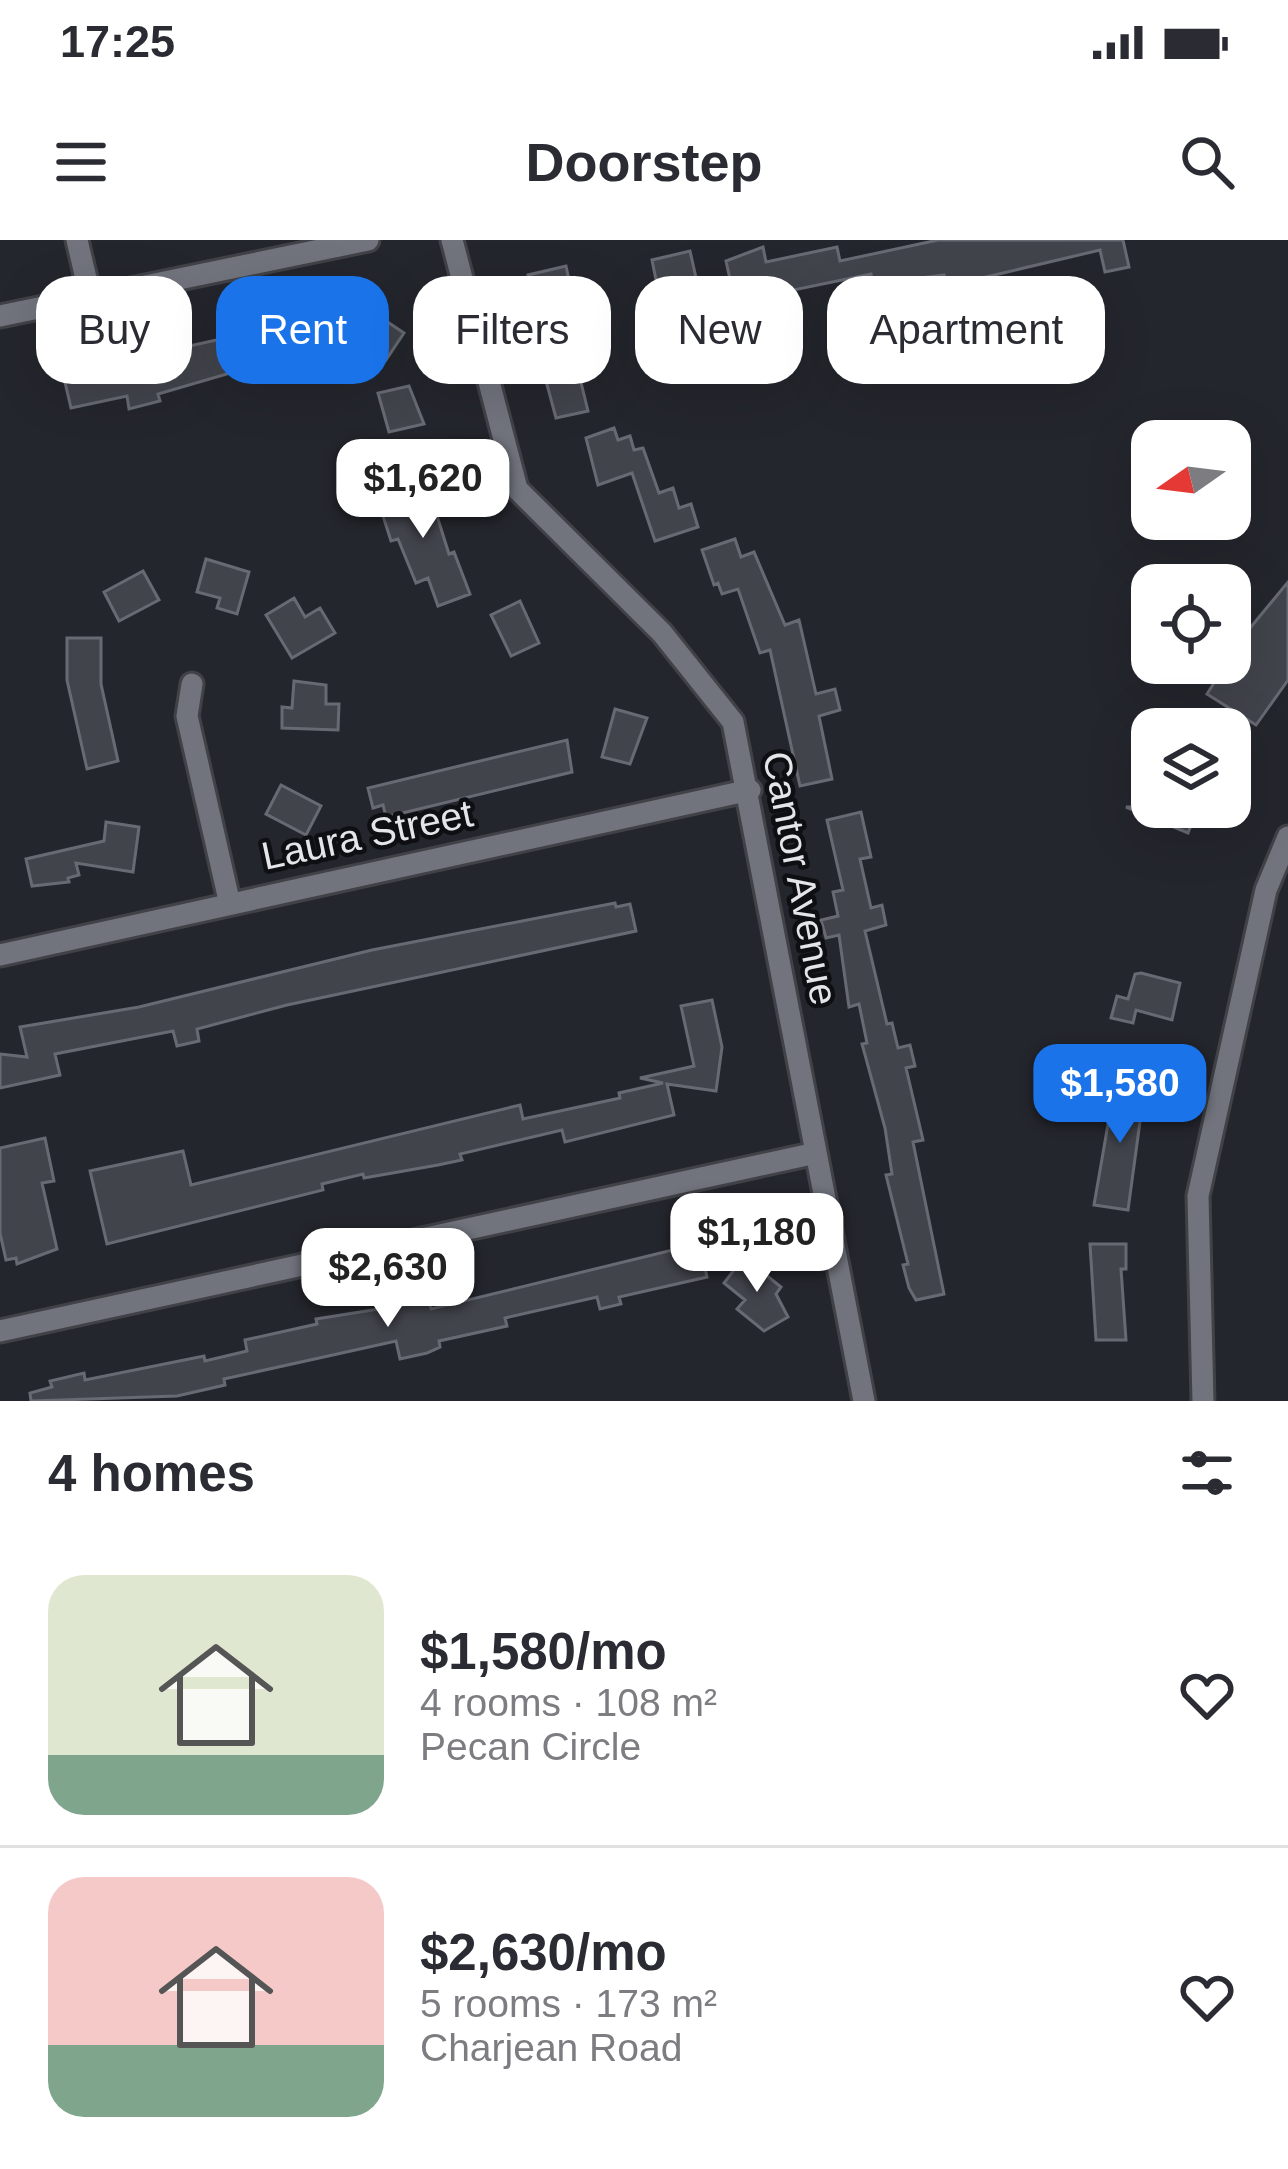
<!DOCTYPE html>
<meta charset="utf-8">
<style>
:root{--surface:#fff;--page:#f7f7f7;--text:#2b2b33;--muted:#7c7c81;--line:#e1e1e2;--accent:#1a73e8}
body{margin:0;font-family:Arial,sans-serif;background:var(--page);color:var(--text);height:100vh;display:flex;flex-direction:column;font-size:45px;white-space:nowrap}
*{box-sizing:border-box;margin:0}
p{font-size:39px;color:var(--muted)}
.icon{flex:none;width:66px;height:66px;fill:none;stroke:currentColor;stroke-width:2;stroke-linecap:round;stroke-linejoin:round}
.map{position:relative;height:1161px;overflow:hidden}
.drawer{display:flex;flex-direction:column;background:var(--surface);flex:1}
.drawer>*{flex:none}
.top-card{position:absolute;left:36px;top:36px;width:1218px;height:108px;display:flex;gap:24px}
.needle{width:78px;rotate:256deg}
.tools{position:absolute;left:1131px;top:180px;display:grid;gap:24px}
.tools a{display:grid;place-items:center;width:120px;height:120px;border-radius:24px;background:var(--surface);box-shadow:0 12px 48px #0002;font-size:60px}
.price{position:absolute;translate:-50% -102px;padding:0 27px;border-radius:24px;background:#fff;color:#222;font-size:39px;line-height:78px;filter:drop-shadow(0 3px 6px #0008)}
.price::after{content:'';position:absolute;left:50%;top:72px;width:36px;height:27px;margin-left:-18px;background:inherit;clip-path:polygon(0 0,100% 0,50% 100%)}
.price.selected{background:var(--accent);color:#fff}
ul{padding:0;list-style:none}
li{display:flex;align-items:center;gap:36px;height:300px;padding:0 48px}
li+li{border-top:3px solid var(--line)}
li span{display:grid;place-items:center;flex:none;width:336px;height:240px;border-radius:36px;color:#555}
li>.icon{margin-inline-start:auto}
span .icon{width:144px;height:144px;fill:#fffc;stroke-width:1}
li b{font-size:51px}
h2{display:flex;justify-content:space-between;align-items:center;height:144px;padding:0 48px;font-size:51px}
.chip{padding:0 42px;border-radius:36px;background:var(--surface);box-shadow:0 12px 48px #0002;font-size:42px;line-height:108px}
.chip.selected{background:var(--accent);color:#fff}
.status{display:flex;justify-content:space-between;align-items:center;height:84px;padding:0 60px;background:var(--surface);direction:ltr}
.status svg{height:33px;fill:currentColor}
header{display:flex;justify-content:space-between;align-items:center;height:156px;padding:0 48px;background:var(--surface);font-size:54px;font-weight:600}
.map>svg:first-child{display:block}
.building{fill:#42444c;stroke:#676a73;stroke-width:3}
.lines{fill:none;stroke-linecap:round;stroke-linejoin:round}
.street-casing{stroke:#414248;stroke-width:27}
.street{stroke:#71747d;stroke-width:21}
.labels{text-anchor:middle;stroke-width:9;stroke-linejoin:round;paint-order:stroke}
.street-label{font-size:39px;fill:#e4e5ea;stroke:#0e0f12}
</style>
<div class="status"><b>17:25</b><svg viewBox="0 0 49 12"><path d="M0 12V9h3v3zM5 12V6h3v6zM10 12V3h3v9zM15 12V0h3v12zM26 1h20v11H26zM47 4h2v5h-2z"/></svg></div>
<header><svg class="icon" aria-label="menu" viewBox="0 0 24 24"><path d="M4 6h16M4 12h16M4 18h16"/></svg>Doorstep<svg class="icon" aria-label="search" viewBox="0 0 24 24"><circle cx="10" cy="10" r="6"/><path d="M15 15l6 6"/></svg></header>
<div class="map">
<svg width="1288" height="1161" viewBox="0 0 1288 1161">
<rect width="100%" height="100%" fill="#24262d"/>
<path class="building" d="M 938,0 L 1123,0 L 1129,27 L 1105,32 L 1100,10 L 986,37 L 988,48 L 948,56 L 944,35 L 873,44 L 871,34 L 735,62 L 726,21 L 763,7 L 766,22 L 837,7 L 840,21 Z
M 690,11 L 697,42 L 658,50 L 652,20 Z
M 566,26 L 576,72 L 537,81 L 528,35 Z
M 365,67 L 404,93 L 386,120 L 347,94 Z
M 275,87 L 282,118 L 158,154 L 160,161 L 129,169 L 127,156 L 71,168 L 64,138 L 81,130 Z
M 575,118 L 588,171 L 556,178 L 542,126 Z
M 409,146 L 424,184 L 389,192 L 378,153 Z
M 614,188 L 618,200 L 630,196 L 634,210 L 643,208 L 659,253 L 673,248 L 679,268 L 691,264 L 698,287 L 655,301 L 632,233 L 598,245 L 586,198 Z
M 426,241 L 449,314 L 454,312 L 470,354 L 438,366 L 428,338 L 416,343 L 398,299 L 391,301 L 377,257 Z
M 735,299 L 741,317 L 754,312 L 785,385 L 799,380 L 816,454 L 835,449 L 840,470 L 819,476 L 832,539 L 800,546 L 770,410 L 760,413 L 738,349 L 722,354 L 718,343 L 714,345 L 702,310 Z
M 206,319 L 249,332 L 237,374 L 217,368 L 220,358 L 197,352 Z
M 143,331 L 159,360 L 119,381 L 104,352 Z
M 1288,342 L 1288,440 L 1256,485 L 1207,454 L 1246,393 Z
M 294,358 L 305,377 L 320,368 L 335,393 L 292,418 L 266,375 Z
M 520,361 L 539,403 L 511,416 L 491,375 Z
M 67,398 L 101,398 L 101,444 L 118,521 L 87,529 L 67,440 Z
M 294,441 L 326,445 L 326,464 L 339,464 L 338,490 L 282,488 L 282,467 L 292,468 Z
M 615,469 L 647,478 L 630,524 L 602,517 Z
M 567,500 L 572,532 L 386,577 L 383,565 L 373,568 L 368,548 Z
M 281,545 L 321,566 L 306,595 L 266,574 Z
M 1126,567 L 1198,567 L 1188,593 Z
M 861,572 L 871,617 L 860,619 L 871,668 L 882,665 L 886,685 L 865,691 L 887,784 L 892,783 L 898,808 L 910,805 L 915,826 L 906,828 L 923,900 L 913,902 L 944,1054 L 916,1060 L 909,1048 L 903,1025 L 908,1024 L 886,935 L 892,934 L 885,888 L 862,804 L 867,803 L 859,764 L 849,767 L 839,695 L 826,698 L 821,680 L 838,676 L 833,652 L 843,650 L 827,580 Z
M 106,582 L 139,587 L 133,632 L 76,623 L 79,635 L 68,638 L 69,642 L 32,646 L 26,619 L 104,601 Z
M 615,663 L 616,667 L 630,664 L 636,691 L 287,765 L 197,789 L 199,801 L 177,806 L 173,791 L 55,814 L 60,835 L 0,848 L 0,814 L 27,817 L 20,787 L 139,767 L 372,710 Z
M 1141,733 L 1180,743 L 1172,780 L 1136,770 L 1133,783 L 1111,778 L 1117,756 L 1128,759 L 1135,734 Z
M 712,760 L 722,807 L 716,851 L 667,844 L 674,875 L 565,902 L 562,890 L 460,914 L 462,920 L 438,925 L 364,938 L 363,934 L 322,944 L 323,950 L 107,1004 L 90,931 L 183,911 L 191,945 L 520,865 L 523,879 L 620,858 L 619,853 L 663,843 L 640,838 L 694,826 L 681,766 Z
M 1116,838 L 1145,845 L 1128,970 L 1094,965 Z
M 45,898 L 54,941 L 42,943 L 57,1009 L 17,1024 L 16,1018 L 6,1020 L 0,993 L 0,908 Z
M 1090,1004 L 1126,1004 L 1126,1029 L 1121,1029 L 1126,1100 L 1096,1100 Z
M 689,1006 L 700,1007 L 707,1037 L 619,1057 L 621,1064 L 600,1069 L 597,1057 L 505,1078 L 507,1086 L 439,1101 L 440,1107 L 427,1113 L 400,1119 L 396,1101 L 224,1139 L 225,1145 L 177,1156 L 31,1161 L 30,1153 L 52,1147 L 50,1141 L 84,1133 L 85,1140 L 204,1116 L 205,1121 L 247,1111 L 245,1100 L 317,1084 L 316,1079 L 429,1061 L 431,1069 Z
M 744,1017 L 781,1047 L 776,1054 L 788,1077 L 764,1091 L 737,1069 L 745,1060 L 724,1043 Z"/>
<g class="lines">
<g class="street-casing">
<path id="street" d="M 77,0 L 91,60
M 452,0 L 517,249 L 662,393 L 733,482 L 864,1161
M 0,76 L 368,0
M 192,444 L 187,476 L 229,660
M 0,715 L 750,550
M 0,1091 L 816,913
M 1203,1161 L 1198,956 L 1266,650 L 1288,597"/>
</g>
<use href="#street" class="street"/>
</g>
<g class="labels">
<g class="street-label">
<text transform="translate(367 594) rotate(-12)" y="14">Laura Street</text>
<text transform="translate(801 638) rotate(79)" y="14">Cantor Avenue</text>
</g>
</g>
</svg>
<div class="tools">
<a><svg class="needle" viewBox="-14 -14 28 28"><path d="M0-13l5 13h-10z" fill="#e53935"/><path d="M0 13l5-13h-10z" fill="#7c7c81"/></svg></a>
<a><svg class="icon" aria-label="locate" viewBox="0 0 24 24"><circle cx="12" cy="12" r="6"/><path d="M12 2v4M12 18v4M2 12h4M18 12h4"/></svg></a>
<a><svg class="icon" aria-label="layers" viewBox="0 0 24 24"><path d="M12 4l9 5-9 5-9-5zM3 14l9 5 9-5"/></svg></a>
</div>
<b class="price" style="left:423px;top:301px">$1,620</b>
<b class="price selected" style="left:1120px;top:906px">$1,580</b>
<b class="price" style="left:757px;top:1055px">$1,180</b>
<b class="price" style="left:388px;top:1090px">$2,630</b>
<div class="top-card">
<a class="chip">Buy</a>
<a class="chip selected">Rent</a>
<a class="chip">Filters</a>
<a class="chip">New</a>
<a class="chip">Apartment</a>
</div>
</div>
<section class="drawer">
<h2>4 homes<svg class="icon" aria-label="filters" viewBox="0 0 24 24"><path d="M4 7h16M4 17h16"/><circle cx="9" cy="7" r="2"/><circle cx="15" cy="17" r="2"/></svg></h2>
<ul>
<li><span style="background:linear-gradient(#dfe7d0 75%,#7fa58c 0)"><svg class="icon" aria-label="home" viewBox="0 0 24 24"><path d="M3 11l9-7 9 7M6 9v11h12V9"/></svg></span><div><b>$1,580/mo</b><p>4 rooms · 108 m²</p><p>Pecan Circle</p></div><svg class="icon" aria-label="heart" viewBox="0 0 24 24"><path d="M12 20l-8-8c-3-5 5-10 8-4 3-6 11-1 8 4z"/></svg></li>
<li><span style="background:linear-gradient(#f6c9c9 70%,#7fa58c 0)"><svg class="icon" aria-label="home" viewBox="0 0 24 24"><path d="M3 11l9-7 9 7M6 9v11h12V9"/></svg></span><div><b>$2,630/mo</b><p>5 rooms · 173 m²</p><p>Charjean Road</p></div><svg class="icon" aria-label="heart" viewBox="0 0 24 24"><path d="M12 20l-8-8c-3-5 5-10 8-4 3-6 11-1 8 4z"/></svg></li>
</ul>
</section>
